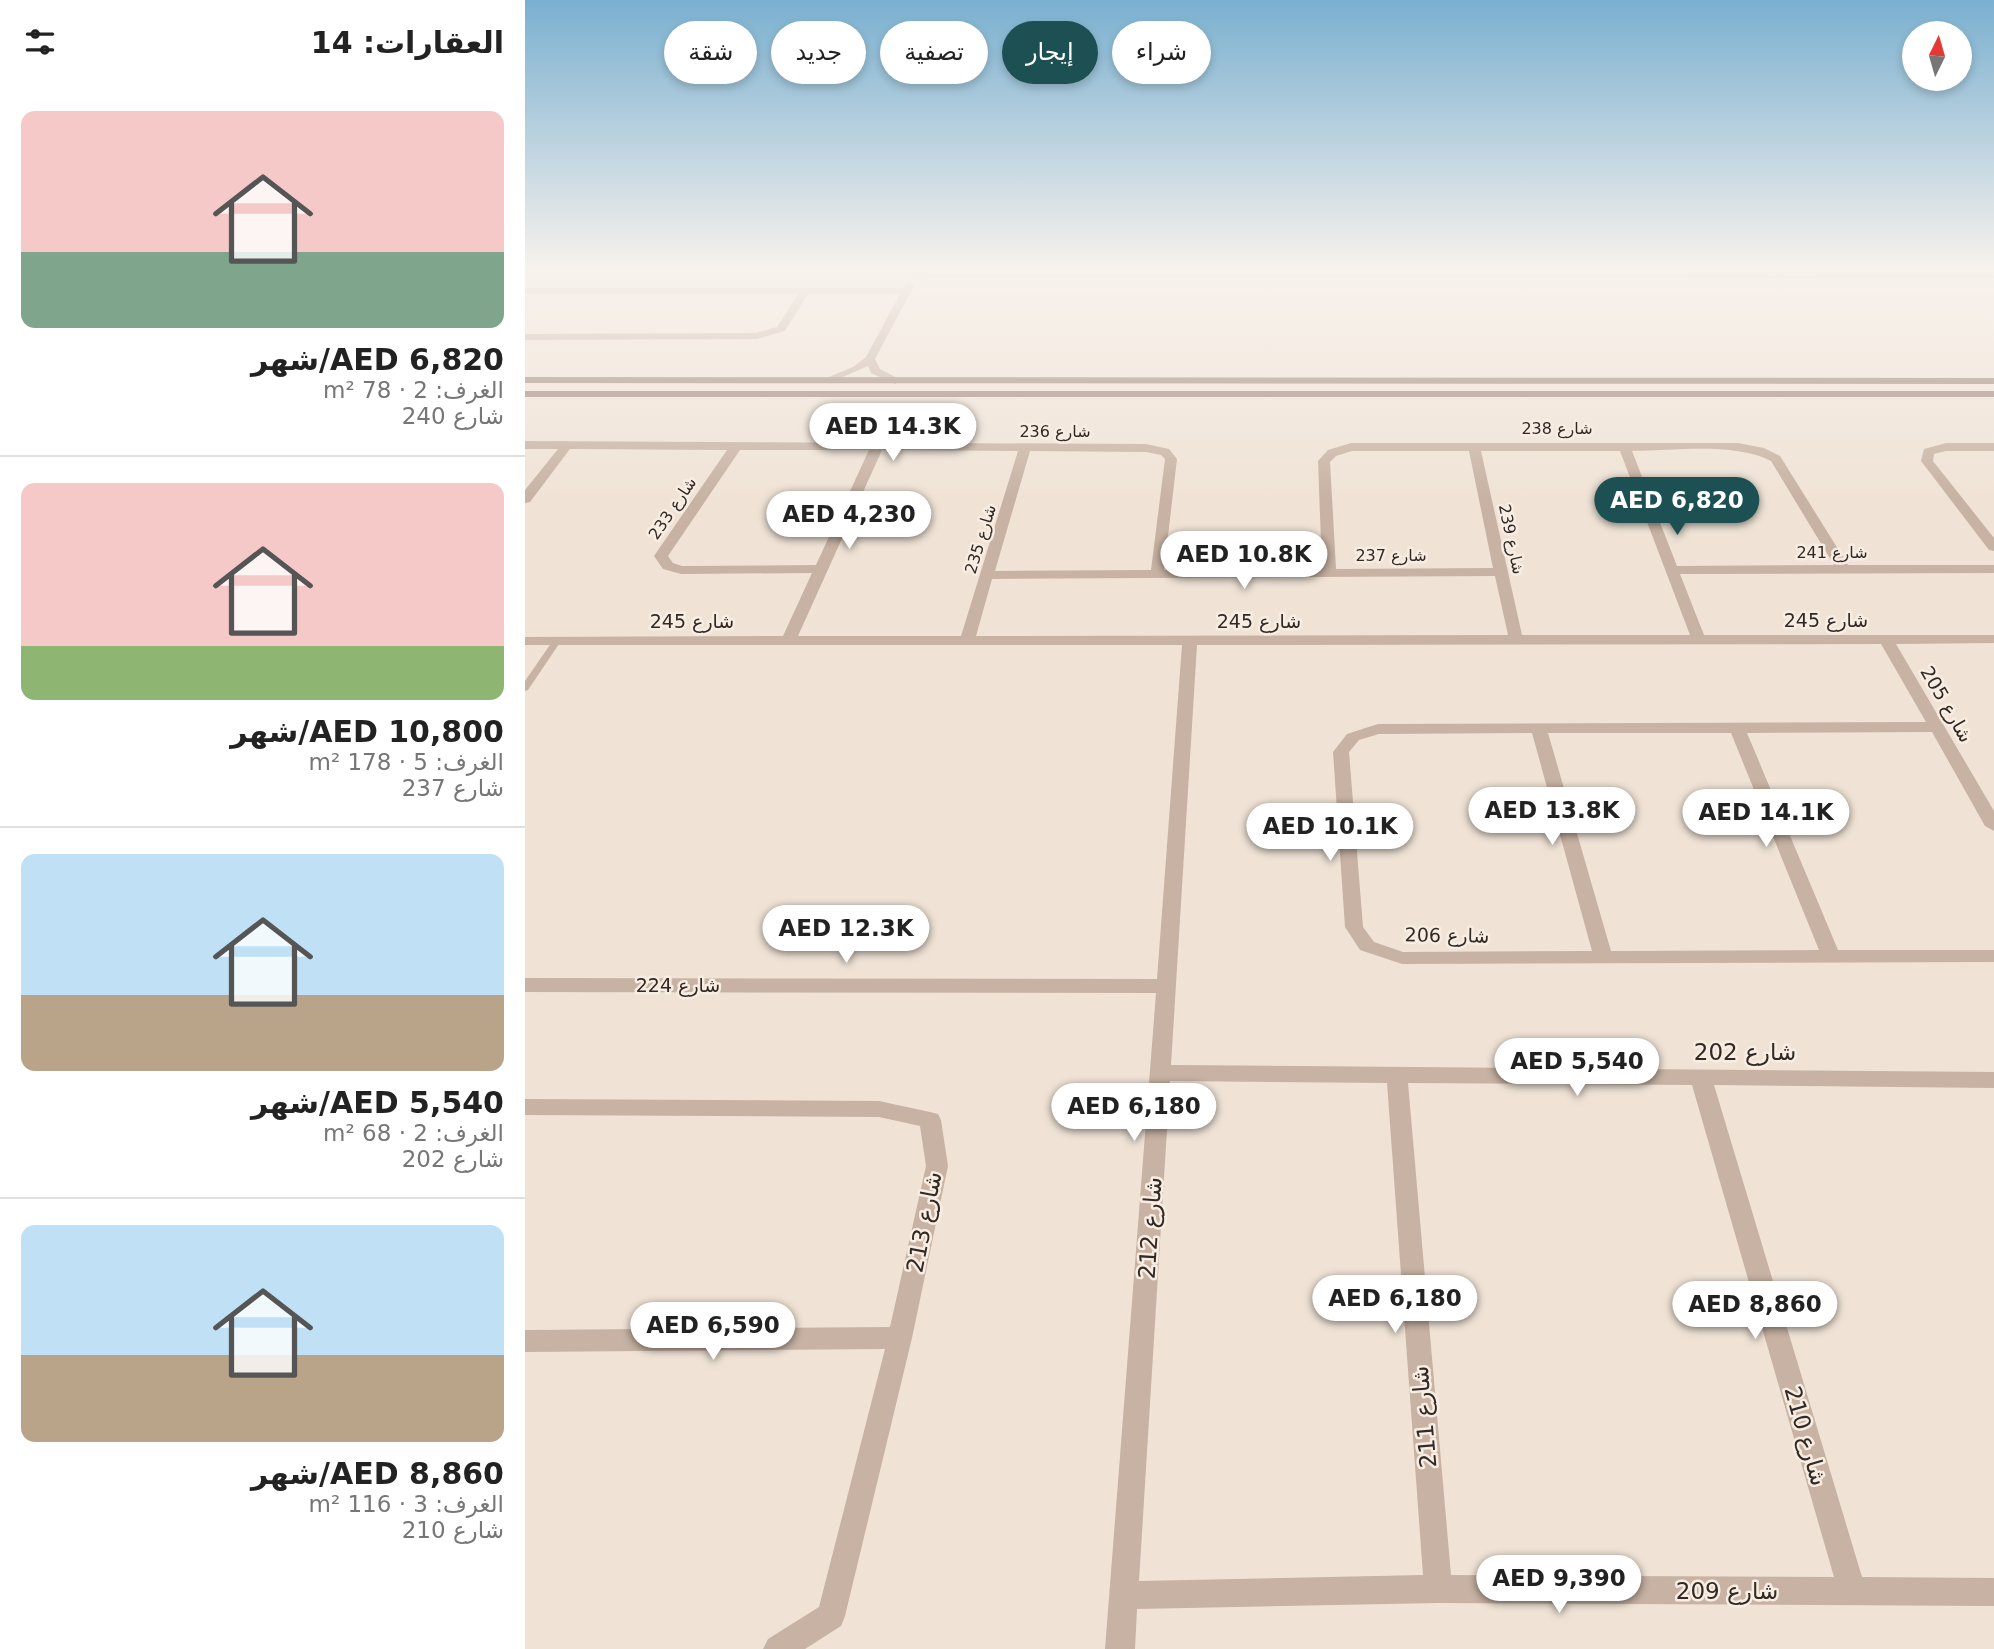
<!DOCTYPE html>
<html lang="ar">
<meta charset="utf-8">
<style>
:root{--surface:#fff;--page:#f2f2f2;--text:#222;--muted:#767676;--line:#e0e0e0;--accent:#1c5052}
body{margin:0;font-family:"DejaVu Sans","Noto Sans Arabic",sans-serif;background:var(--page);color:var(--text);direction:rtl;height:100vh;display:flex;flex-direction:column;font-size:26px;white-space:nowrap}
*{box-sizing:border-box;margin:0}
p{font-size:23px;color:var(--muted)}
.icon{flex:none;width:38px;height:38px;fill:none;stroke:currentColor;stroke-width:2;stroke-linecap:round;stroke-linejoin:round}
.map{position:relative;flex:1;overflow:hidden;direction:ltr}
.details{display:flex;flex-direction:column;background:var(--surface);width:525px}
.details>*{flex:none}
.hud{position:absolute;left:21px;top:21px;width:665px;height:63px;direction:rtl;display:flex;gap:14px}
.needle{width:46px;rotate:5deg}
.fabs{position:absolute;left:1377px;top:21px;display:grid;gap:14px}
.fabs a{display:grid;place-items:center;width:70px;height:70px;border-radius:50%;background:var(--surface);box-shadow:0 4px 10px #0003;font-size:35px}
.price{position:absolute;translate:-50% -60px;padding:0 16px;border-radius:24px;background:#fff;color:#222;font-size:23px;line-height:46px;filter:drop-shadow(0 2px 4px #0008)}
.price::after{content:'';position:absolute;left:50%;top:42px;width:21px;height:16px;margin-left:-10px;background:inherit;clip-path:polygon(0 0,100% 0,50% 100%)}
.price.selected{background:var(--accent);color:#fff}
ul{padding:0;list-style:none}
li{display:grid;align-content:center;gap:14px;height:371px;padding:0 21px}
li+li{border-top:2px solid var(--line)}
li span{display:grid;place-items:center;height:217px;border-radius:14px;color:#555}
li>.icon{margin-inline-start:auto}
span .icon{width:126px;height:126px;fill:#fffc;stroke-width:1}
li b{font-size:30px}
h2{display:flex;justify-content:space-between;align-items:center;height:84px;padding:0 21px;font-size:30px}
.tag{padding:0 24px;border-radius:32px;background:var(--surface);box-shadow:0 4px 10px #0003;font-size:24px;line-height:63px}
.tag.selected{background:var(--accent);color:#fff}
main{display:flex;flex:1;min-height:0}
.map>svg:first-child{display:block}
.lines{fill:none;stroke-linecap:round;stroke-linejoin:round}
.lane{fill:#c7b2a3;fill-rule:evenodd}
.street{fill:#c7b2a3;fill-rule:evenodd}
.secondary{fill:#9a8175;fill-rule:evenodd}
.labels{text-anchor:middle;stroke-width:5;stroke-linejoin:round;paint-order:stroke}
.far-street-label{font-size:16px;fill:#322925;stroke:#f8ede2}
.street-label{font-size:19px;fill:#322925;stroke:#f8ede2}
.near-street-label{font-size:23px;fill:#322925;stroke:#f8ede2}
</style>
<main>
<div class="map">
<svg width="1469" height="1649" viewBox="0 0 1469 1649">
<rect width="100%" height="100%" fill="#f0e3d6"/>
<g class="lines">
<path class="lane" d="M 32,638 L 36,641 L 3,690 L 0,691 L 0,681 L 29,639 Z"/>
<path class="street" d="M 391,272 L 1469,273 L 1469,279 L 388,277 L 388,273 Z
M 382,282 L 390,284 L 350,359 L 355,369 L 374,379 L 376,381 L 370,384 L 346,373 L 343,366 L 304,383 L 294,381 L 328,367 L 341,357 L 375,294 L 283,294 L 260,331 L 232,339 L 0,340 L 0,334 L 231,333 L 252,327 L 273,294 L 0,294 L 0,288 L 378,288 Z
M 0,441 L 621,444 L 644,449 L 652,459 L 639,570 L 797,569 L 793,461 L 803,450 L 826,443 L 1213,443 L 1239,448 L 1255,456 L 1323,565 L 1469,565 L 1469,573 L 1155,574 L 1179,635 L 1469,635 L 1469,643 L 1371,644 L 1469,811 L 1469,831 L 1460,826 L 1407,732 L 1222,733 L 1313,950 L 1469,950 L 1469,962 L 877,964 L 835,950 L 820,927 L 808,752 L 822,734 L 853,724 L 1401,722 L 1356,644 L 672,645 L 646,1065 L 1469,1072 L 1469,1088 L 1189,1085 L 1337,1577 L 1469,1578 L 1469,1606 L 913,1603 L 612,1609 L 610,1649 L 580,1649 L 631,993 L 0,992 L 0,978 L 632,979 L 657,645 L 0,645 L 0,637 L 258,636 L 287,573 L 156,574 L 138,569 L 129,556 L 202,450 L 45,449 L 5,502 L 0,503 L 0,490 L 33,449 L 0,449 ZM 215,450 L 344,450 L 291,565 L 157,566 L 148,563 L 143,556 ZM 357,450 L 493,451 L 436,636 L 273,636 ZM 505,451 L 621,452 L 636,455 L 640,459 L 626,570 L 470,571 ZM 827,451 L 944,451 L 968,568 L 811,569 L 805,462 L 811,456 ZM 956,451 L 1095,451 L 1165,635 L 997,635 ZM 1107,451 C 1149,451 1208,442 1246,461 L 1309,565 L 1152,566 ZM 970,576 L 983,635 L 451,636 L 467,579 ZM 1007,733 L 1067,951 L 878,952 L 849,942 L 838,927 L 824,752 L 834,740 L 854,734 ZM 1023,733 L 1206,733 L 1294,950 L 1086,951 ZM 645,1081 L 862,1083 L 898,1575 L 614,1581 ZM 883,1083 L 1167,1085 L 1309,1577 L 926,1575 Z
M 1421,443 L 1469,443 L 1469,451 L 1421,451 L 1409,454 L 1408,461 L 1469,538 L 1469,551 L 1464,550 L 1396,461 L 1399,449 Z
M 0,1099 L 354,1101 L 405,1112 L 413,1114 L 416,1120 L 423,1166 L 387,1338 L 320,1616 L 316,1626 L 280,1649 L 238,1649 L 243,1639 L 294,1607 L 360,1349 L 0,1352 L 0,1330 L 365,1327 L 401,1166 L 395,1126 L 354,1117 L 0,1115 Z"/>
<path class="secondary" d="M 0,377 L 1469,378 L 1469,384 L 0,383 Z
M 0,391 L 1469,391 L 1469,397 L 0,397 Z"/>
</g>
<linearGradient id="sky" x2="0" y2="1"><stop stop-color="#7ab0d0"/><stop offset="0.54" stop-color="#f8f2ed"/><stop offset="1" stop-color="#f8f2ed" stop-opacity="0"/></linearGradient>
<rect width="1469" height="500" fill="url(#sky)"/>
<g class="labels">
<g class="far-street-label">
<text x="1032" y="434">شارع 238</text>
<text x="530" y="437">شارع 236</text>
<text transform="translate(147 508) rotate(-56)" y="6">شارع 233</text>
<text transform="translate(455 539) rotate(-73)" y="6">شارع 235</text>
<text transform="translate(987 539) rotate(78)" y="6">شارع 239</text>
<text x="1307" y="558">شارع 241</text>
<text x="866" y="561">شارع 237</text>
</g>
<g class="street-label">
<text x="1301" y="627">شارع 245</text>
<text x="167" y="628">شارع 245</text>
<text x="734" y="628">شارع 245</text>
<text transform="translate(1422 704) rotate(60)" y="7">شارع 205</text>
<text transform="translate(922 935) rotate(1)" y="7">شارع 206</text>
<text x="153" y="992">شارع 224</text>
</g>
<g class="near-street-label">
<text x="1220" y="1060">شارع 202</text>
<text transform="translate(399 1222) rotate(-79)" y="8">شارع 213</text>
<text transform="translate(625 1228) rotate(-86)" y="8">شارع 212</text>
<text transform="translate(899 1417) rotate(-95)" y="8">شارع 211</text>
<text transform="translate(1281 1436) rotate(74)" y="8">شارع 210</text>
<text x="1202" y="1599">شارع 209</text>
</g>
</g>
</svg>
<div class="fabs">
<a><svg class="needle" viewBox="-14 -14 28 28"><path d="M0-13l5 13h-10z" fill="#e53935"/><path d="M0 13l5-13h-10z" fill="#767676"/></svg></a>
</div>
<b class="price" style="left:368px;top:463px">AED 14.3K</b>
<b class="price selected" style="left:1152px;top:537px">AED 6,820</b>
<b class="price" style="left:324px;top:551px">AED 4,230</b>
<b class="price" style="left:719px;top:591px">AED 10.8K</b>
<b class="price" style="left:1027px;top:847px">AED 13.8K</b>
<b class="price" style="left:1241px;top:849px">AED 14.1K</b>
<b class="price" style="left:805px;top:863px">AED 10.1K</b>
<b class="price" style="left:321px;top:965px">AED 12.3K</b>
<b class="price" style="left:1052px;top:1098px">AED 5,540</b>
<b class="price" style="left:609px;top:1143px">AED 6,180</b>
<b class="price" style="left:870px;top:1335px">AED 6,180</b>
<b class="price" style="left:1230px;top:1341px">AED 8,860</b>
<b class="price" style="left:188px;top:1362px">AED 6,590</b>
<b class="price" style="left:1034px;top:1615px">AED 9,390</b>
<div class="hud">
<a class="tag">شراء</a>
<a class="tag selected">إيجار</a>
<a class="tag">تصفية</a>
<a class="tag">جديد</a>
<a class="tag">شقة</a>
</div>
</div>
<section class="details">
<h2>العقارات: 14<svg class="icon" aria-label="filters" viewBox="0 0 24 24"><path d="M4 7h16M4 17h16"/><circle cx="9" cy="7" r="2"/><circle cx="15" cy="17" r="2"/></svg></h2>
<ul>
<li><span style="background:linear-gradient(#f6c9c9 65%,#7fa58c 0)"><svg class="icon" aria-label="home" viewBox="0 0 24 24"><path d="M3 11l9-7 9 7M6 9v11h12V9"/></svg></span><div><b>AED 6,820/شهر</b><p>الغرف: 2 · 78 m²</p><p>شارع 240</p></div></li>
<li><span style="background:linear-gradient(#f6c9c9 75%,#8fb573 0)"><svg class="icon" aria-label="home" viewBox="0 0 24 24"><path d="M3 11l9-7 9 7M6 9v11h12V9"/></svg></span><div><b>AED 10,800/شهر</b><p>الغرف: 5 · 178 m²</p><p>شارع 237</p></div></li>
<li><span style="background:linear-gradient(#bfe0f5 65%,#b9a48a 0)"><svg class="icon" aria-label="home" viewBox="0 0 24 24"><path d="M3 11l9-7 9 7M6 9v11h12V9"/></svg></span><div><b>AED 5,540/شهر</b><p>الغرف: 2 · 68 m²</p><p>شارع 202</p></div></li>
<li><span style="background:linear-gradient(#bfe0f5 60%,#b9a48a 0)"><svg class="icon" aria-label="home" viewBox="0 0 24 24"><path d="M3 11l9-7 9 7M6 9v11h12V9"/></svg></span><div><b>AED 8,860/شهر</b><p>الغرف: 3 · 116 m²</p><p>شارع 210</p></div></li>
</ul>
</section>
</main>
